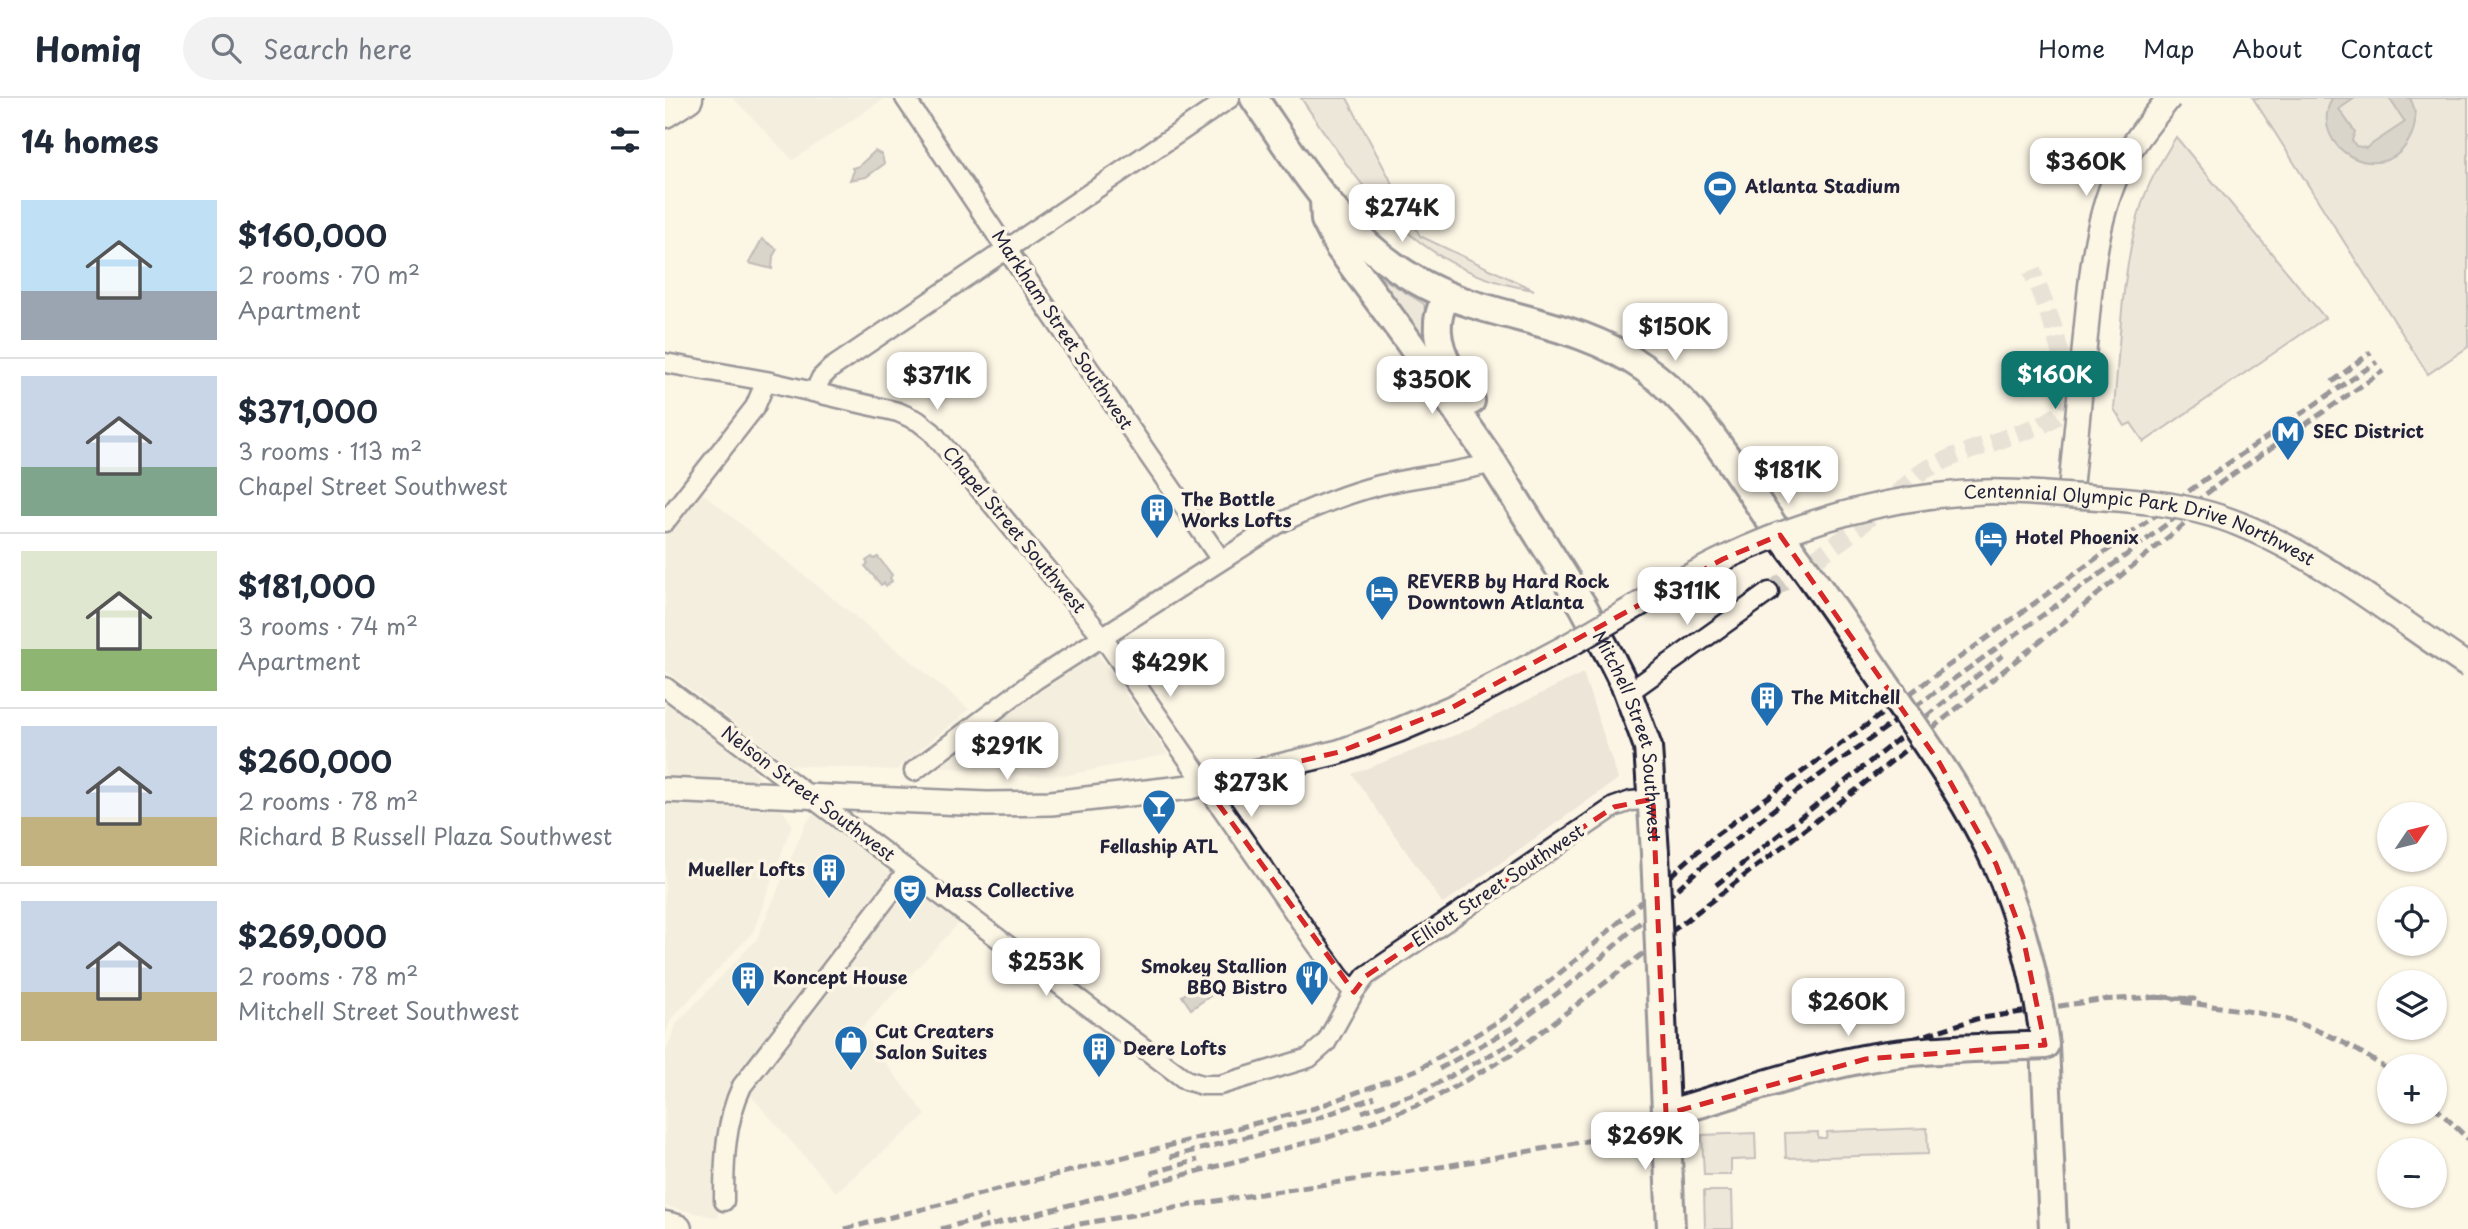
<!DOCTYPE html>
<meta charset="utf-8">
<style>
:root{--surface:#fff;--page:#f2f2f3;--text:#1f2937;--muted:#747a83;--line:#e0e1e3;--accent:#0f766e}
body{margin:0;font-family:"Playpen Sans",sans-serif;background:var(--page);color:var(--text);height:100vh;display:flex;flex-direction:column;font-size:26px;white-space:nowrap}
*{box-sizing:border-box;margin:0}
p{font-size:23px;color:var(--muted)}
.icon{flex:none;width:38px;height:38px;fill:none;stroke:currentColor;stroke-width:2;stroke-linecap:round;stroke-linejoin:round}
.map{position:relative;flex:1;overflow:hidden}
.side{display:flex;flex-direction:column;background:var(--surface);width:665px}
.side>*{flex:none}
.needle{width:46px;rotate:55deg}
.controls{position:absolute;left:1712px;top:704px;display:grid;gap:14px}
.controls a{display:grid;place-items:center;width:70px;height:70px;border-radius:50%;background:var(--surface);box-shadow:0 2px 5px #0004;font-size:35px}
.price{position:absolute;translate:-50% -60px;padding:0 16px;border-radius:14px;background:#fff;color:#222;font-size:23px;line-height:46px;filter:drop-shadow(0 2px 4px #0008)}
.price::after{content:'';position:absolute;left:50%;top:42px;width:21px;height:16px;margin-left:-10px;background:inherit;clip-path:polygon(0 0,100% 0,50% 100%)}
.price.current{background:var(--accent);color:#fff}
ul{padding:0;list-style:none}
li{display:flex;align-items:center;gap:21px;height:175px;padding:0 21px}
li+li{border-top:2px solid var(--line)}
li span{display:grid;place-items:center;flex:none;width:196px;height:140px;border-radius:0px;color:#555}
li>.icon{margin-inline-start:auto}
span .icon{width:84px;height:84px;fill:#fffc;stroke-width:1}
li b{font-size:30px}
h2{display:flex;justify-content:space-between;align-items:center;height:84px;padding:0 21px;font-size:30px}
header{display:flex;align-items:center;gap:42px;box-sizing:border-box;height:98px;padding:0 35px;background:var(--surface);border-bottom:2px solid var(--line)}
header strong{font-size:33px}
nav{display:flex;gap:38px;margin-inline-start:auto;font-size:24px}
.search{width:490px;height:63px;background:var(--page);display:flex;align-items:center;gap:18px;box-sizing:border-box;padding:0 24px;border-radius:38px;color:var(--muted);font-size:26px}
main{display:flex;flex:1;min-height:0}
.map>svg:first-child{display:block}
.built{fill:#ece5d8}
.green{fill:#dcd6cc;stroke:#7f7c84;stroke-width:2}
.water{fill:#b2adab;stroke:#78757e;stroke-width:2}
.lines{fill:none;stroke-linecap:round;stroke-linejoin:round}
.minor-tunnel{stroke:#d0cbc3;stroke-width:18;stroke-dasharray:18 9;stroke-linecap:butt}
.minor-casing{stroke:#22223b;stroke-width:23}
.tertiary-casing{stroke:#22223b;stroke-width:28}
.secondary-casing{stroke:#22223b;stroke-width:32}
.primary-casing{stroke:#22223b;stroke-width:33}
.minor{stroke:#fcf5e5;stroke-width:18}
.tertiary{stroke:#fcf5e5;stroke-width:23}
.secondary{stroke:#fcf5e5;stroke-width:26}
.primary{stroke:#fcf5e5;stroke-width:28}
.rail{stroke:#22223b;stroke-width:5;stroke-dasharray:10 5;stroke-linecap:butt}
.tertiary-bridge-casing{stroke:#22223b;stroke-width:28;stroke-linecap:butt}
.secondary-bridge-casing{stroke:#22223b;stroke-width:32;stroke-linecap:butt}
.tertiary-bridge{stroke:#fcf5e5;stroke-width:23}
.secondary-bridge{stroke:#fcf5e5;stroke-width:26}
.marked{fill:none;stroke:#d62828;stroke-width:5;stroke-dasharray:14 9;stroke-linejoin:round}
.labels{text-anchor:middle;stroke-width:7;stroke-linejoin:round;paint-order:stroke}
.poi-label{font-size:18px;font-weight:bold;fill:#22223b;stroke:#fcf5e5;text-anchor:start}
.street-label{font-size:18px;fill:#22223b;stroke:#fcf5e5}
</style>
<header>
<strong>Homiq</strong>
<div class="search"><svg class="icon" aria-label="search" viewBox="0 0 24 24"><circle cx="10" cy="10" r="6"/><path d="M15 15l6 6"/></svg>Search here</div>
<nav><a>Home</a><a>Map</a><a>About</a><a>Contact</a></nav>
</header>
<main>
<section class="side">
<h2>14 homes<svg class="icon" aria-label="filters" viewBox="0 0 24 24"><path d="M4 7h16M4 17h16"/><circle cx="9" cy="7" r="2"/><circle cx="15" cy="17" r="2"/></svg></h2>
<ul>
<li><span style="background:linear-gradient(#bfe0f5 65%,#9aa5b1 0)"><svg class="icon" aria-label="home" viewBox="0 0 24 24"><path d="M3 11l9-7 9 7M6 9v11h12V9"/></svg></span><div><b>$160,000</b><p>2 rooms · 70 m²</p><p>Apartment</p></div></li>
<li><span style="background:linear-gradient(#c9d6e8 65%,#7fa58c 0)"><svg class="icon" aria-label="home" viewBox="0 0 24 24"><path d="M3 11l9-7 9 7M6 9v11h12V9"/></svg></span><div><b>$371,000</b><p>3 rooms · 113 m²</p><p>Chapel Street Southwest</p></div></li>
<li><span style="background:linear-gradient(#dfe7d0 70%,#8fb573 0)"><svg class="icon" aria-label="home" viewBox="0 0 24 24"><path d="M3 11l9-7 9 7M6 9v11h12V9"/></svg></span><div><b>$181,000</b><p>3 rooms · 74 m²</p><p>Apartment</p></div></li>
<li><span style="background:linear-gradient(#c9d6e8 65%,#c2b280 0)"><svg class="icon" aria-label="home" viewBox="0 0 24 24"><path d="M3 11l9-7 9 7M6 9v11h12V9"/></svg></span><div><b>$260,000</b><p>2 rooms · 78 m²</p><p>Richard B Russell Plaza Southwest</p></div></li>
<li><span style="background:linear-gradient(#c9d6e8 65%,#c2b280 0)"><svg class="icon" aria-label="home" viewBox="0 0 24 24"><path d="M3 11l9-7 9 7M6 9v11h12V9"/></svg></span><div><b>$269,000</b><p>2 rooms · 78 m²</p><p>Mitchell Street Southwest</p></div></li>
</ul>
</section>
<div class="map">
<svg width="1803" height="1131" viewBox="0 0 1803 1131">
<rect width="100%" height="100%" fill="#fcf5e5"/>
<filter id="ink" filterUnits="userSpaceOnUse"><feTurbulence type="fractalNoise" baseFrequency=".0143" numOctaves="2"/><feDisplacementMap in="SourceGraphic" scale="14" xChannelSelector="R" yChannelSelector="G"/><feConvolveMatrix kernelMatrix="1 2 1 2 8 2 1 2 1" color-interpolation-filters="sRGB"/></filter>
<g filter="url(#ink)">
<path class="built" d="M 68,0 L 220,0 L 128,62 Z
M 36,394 L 280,591 L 304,611 L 231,672 L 124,667 L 0,572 L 0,439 Z
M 432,555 L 503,656 L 403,677 L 366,678 L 278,669 L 275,662 Z
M 918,575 L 953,681 L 778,806 L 687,676 L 796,635 Z
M 0,603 L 85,667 L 127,726 L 88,834 L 6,921 L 0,938 Z
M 150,713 L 229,778 L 294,825 L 195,932 L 261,1017 L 171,1094 L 85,997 L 57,1035 L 53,1120 L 0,1108 L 0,956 L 12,925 L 92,841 L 140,727 Z"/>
<path class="green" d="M 636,0 L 682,0 L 755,138 L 869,192 C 750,174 697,91 636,0 Z
M 1588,0 L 1803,0 L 1803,249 L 1763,276 Z
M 1511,39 L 1660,220 L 1479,344 L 1466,325 L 1460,328 L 1449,311 C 1455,245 1456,175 1475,112 C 1482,86 1497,62 1511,39 Z
M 704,172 L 759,206 L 765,246 L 761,248 Z
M 1262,1030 L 1263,1056 L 1121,1060 L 1120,1035 L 1153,1034 L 1153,1040 L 1161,1040 L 1162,1034 Z
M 1090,1035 L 1091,1061 L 1066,1062 L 1066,1077 L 1039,1077 L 1037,1037 Z
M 1039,1093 L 1067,1093 L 1068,1131 L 1040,1131 Z"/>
<path class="water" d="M 1667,0 L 1690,0 L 1674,11 L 1690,34 L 1687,42 L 1691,48 L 1701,50 L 1740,24 L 1724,0 L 1745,0 C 1752,14 1752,28 1744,42 C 1718,91 1641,51 1667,0 Z
M 210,53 L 217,57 L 219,66 L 201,79 L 185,82 L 189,73 L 187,70 L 194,68 Z
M 97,141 L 112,151 L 108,158 L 107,171 L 84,165 Z
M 207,459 L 209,461 L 213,459 L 227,477 L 225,480 L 227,483 L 221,488 L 219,485 L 216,487 L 200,468 L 203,466 L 201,463 Z
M 542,880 L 551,894 L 526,911 L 517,898 Z"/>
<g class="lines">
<path class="minor-tunnel" d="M 1104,494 L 1185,436 L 1258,373 L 1287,359 L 1377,327 L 1395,316 L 1400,306 L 1401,275 L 1387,225 L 1367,173"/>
<g class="minor-casing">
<path id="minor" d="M 240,0 L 342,152 L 556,462
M 0,265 L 101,283 L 233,314 L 253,323 L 267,334 L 438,539 L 649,843 L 675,879 L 689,894
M 150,293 L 156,280 L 165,271 L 565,0
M 0,424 L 90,309 L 101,283
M 0,589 L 521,982 L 537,987 L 555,987 L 644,960 L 661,945 L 689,894 L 701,878 L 949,709 L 966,703 L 988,701
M 963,595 L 1104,494
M 249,673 L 370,582 L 613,426 C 646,410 679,396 715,387 C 752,378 791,375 828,365
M 59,1103 C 59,1063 60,1024 77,988 L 243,772"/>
</g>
<g class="tertiary-casing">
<path id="tertiary" d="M 1405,397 L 1421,233
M 0,692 L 322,706 L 386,705 L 525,689 L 674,654 L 734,632 L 788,609 L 897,551"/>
</g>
<g class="secondary-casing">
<g id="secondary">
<path d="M 589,0 C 650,89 697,173 807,206 C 868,225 925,232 979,270 C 1038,311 1074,380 1115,437"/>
<path id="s1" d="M 659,102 L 660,122 L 673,148 L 744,244 L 828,365 L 918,508 L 948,564 L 961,590 L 983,649 L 990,755"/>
<path d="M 781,197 C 778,205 774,214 773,223 C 770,254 790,279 806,303"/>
<path d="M 1380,947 L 1388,1131"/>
</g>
</g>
<g class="primary-casing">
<path id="primary" d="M 0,15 L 23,0
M 0,1128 L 12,1131"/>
</g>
<use href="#minor" class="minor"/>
<use href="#tertiary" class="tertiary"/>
<use href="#secondary" class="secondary"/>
<use href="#primary" class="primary"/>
<path class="rail" d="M 1667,284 L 1706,254
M 1051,787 L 1338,557
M 1517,904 C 1546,908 1575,911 1603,917 C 1644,925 1690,948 1724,973
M 774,971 L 847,930 L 924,871 L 1034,771 L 1123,700 L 1460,458 L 1558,383 L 1718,273
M 1769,1008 L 1803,1041
M 697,1014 L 760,992 L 845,946 L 857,937
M 505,1059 L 653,1020 L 710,999
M 486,1075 L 533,1062
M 180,1131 L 650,1010 L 754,971 L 839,920 L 917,857 L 1051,737 L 1115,690 L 1546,377 L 1712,264
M 276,1131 L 323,1118
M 313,1131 L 667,1038 L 764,1003 L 846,957 L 1191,692 L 1522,424
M 385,1131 L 563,1101 L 781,1068 L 927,1042 L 1311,921 L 1434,902 L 1496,899 L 1529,901 L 1483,899"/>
<g class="tertiary-bridge-casing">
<g id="tertiary-bridge">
<path d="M 1421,233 C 1426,178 1431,116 1457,66 C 1469,42 1488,21 1504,0"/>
<path id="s2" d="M 897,551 C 958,517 1018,478 1082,450 C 1156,418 1238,397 1318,394 C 1348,393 1378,396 1408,398 C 1462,401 1523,405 1574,426 C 1656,459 1730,520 1803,568"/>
</g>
</g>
<g class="secondary-bridge-casing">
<path id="secondary-bridge" d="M 990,755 L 1006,1131
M 1001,1016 C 1067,997 1131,974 1198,961 C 1257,950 1319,950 1380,947 C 1372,885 1357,824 1332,767 C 1302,701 1258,641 1217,581 C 1184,533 1151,484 1115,437"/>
</g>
<use href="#tertiary-bridge" class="tertiary-bridge"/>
<use href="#secondary-bridge" class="secondary-bridge"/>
</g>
</g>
<path d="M0 0H1803V1131H0ZM 1115,437 L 1274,664 L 1331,766 L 1358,839 L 1380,947 L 1201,961 L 1001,1016 L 988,701 L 949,709 L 923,726 L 701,878 L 689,894 L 539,686 L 674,654 L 788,609 L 1058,461 Z" fill="#fcf5e5" fill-opacity=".55" fill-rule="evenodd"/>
<path class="marked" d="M 1115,437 L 1274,664 L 1331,766 L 1358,839 L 1380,947 L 1201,961 L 1001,1016 L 988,701 L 949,709 L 923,726 L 701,878 L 689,894 L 539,686 L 674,654 L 788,609 L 1058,461 Z"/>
<defs>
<g id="stadium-pin" transform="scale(1.75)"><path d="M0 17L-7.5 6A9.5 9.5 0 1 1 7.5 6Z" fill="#1f6fb2" stroke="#fcf5e5"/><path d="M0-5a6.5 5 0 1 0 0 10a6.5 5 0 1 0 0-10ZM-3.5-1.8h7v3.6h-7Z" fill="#fff"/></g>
<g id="metro-pin" transform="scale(1.75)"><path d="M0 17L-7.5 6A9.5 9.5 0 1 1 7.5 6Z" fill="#1f6fb2" stroke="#fcf5e5"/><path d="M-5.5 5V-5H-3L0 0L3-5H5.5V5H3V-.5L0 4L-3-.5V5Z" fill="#fff"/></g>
<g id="building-pin" transform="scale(1.75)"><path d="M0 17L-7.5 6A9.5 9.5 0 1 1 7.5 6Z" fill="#1f6fb2" stroke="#fcf5e5"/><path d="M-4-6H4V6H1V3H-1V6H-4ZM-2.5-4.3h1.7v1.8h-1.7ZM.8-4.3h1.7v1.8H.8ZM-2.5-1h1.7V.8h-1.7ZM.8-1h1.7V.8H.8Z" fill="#fff"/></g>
<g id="hotel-pin" transform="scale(1.75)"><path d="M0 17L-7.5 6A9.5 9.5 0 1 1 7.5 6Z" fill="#1f6fb2" stroke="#fcf5e5"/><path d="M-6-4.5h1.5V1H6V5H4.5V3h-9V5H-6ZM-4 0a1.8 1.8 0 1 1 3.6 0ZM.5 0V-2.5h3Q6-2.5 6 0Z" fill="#fff"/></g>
<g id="bar-pin" transform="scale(1.75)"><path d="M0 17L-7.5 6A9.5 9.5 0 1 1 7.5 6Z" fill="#1f6fb2" stroke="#fcf5e5"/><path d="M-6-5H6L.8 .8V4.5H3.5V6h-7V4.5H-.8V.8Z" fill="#fff"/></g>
<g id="theatre-pin" transform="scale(1.75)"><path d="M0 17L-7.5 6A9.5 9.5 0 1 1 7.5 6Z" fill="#1f6fb2" stroke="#fcf5e5"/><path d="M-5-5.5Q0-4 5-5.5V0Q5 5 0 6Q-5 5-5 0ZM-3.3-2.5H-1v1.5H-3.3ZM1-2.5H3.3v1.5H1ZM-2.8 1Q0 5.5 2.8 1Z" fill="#fff"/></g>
<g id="restaurant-pin" transform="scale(1.75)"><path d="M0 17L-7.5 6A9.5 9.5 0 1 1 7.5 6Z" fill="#1f6fb2" stroke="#fcf5e5"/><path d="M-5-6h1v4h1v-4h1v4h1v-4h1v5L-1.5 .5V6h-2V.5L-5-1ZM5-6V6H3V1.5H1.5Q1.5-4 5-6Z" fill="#fff"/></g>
<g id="shop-pin" transform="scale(1.75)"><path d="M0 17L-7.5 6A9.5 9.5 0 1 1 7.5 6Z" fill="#1f6fb2" stroke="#fcf5e5"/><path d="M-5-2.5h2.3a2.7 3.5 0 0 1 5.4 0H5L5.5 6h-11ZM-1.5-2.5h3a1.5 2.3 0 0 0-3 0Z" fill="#fff"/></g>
</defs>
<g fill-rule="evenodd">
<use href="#stadium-pin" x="1055" y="89"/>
<use href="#metro-pin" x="1623" y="334"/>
<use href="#building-pin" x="492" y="412"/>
<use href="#hotel-pin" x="1326" y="440"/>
<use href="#hotel-pin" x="717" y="494"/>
<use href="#building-pin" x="1102" y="600"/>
<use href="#bar-pin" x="494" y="708"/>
<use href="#building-pin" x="164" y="772"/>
<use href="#theatre-pin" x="245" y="793"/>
<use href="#restaurant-pin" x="647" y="879"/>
<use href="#building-pin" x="83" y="880"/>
<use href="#shop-pin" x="186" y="944"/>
<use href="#building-pin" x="434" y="951"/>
</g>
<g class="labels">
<g class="poi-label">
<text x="1080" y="95">Atlanta Stadium</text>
<text x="1648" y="340">SEC District</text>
<text x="516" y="408">The Bottle<tspan x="516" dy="21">Works Lofts</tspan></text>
<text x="1350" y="446">Hotel Phoenix</text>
<text x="742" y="490">REVERB by Hard Rock<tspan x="742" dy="21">Downtown Atlanta</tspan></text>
<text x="1126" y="606">The Mitchell</text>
<text x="494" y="755" text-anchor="middle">Fellaship ATL</text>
<text x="140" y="778" text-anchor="end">Mueller Lofts</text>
<text x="270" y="799">Mass Collective</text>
<text x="622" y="875" text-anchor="end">Smokey Stallion<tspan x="622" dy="21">BBQ Bistro</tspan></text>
<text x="108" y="886">Koncept House</text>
<text x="210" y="940">Cut Creaters<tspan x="210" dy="21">Salon Suites</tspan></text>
<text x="458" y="957">Deere Lofts</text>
</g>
<g class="street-label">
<text transform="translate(397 232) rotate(56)" y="6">Markham Street Southwest</text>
<text transform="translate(349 432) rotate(50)" y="6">Chapel Street Southwest</text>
<text dy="6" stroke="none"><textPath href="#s2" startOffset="616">Centennial Olympic Park Drive Northwest</textPath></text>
<text dy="6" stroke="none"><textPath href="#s1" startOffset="625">Mitchell Street Southwest</textPath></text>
<text transform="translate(143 696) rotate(37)" y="6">Nelson Street Southwest</text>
<text transform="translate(833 788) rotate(-34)" y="6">Elliott Street Southwest</text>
</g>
</g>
</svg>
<div class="controls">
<a><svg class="needle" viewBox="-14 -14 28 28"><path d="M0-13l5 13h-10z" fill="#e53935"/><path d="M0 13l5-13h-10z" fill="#747a83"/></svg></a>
<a><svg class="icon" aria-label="locate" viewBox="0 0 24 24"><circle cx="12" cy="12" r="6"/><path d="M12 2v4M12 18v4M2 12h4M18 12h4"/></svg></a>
<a><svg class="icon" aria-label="layers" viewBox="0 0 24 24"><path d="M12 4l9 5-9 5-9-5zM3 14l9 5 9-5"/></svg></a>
<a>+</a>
<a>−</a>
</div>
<b class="price" style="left:1421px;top:100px">$360K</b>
<b class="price" style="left:737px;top:146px">$274K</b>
<b class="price" style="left:1010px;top:265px">$150K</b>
<b class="price current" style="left:1390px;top:313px">$160K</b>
<b class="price" style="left:272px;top:314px">$371K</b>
<b class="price" style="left:767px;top:318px">$350K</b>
<b class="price" style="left:1123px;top:408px">$181K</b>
<b class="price" style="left:1022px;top:529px">$311K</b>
<b class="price" style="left:505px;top:601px">$429K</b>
<b class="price" style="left:342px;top:684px">$291K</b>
<b class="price" style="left:586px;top:721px">$273K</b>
<b class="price" style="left:381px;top:900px">$253K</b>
<b class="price" style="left:1183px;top:940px">$260K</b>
<b class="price" style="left:980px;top:1074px">$269K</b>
</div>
</main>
